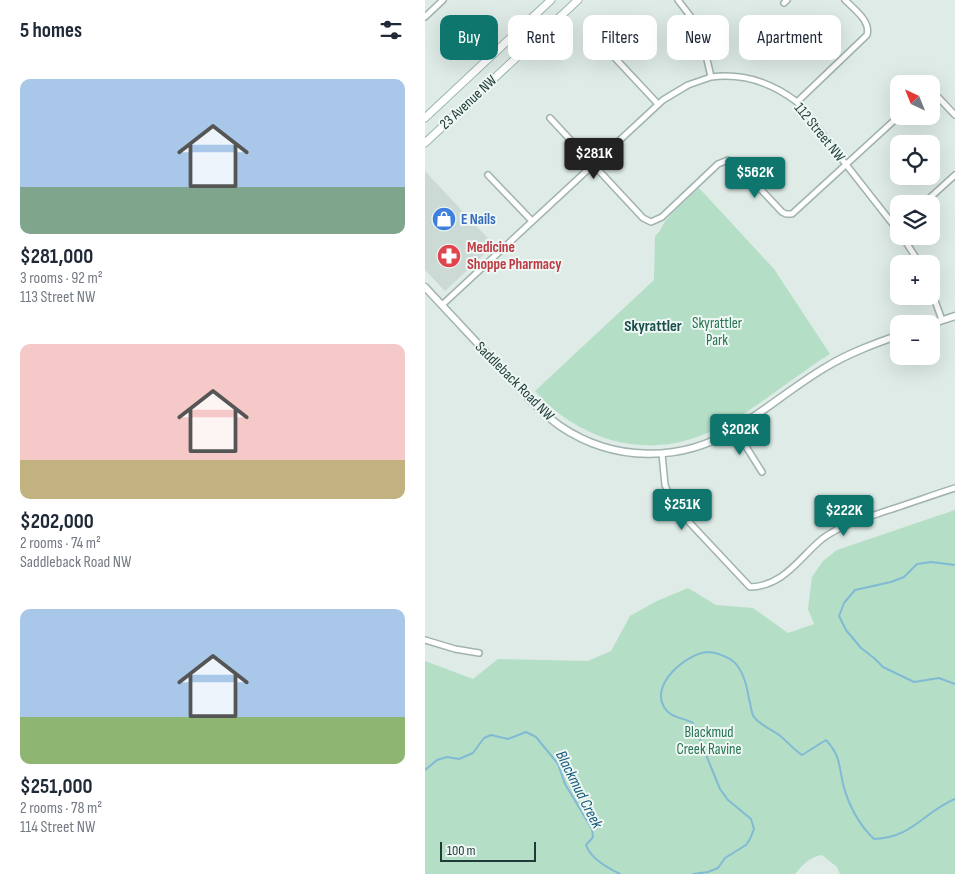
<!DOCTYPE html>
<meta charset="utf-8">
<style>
:root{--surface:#fff;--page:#f6f6f7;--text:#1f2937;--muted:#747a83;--accent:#0f766e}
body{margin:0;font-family:"Sofia Sans Condensed",sans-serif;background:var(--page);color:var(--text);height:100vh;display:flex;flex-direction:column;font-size:19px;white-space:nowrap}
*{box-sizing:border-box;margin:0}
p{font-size:16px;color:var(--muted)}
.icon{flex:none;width:28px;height:28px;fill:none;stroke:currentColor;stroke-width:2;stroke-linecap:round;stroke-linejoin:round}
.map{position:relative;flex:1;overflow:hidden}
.panel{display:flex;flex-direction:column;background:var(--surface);width:425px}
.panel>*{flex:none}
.banner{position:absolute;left:15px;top:15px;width:440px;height:45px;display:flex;gap:10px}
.needle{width:32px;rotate:317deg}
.buttons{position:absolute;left:465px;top:75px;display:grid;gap:10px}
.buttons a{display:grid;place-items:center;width:50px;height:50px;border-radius:10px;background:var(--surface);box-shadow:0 5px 20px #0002;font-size:25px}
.scale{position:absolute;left:15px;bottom:12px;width:96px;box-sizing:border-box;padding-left:5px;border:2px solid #1e3b38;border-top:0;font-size:14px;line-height:18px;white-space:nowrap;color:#1e3b38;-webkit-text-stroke:4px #eef7f4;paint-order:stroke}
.price{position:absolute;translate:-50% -42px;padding:0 11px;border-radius:5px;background:var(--accent);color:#fff;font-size:16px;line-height:32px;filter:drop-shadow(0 1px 2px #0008)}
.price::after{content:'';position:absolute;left:50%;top:30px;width:15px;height:11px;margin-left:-8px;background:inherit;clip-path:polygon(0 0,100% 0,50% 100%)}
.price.selected{background:#222;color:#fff}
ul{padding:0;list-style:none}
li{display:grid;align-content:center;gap:10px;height:265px;padding:0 20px}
li span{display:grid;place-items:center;height:155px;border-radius:10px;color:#555}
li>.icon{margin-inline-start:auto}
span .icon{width:90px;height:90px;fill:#fffc;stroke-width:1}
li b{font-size:21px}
h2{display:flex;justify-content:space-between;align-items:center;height:60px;padding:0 20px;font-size:21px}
.pill{padding:0 18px;border-radius:10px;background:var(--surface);box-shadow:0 5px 20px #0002;font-size:18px;line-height:45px}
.pill.selected{background:var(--accent);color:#fff}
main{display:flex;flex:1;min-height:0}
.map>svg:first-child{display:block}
.built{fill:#ccdad6}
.green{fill:#b5dec6}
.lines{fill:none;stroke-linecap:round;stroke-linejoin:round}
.stream{stroke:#81bad4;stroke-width:2}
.minor-casing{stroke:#a1b3af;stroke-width:8}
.tertiary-casing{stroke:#a1b3af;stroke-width:9}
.secondary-casing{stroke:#9cb7b1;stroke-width:9}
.minor{stroke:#fff;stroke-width:5}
.tertiary{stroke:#fff;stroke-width:6}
.secondary{stroke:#fff;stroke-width:7}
.labels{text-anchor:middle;stroke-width:4;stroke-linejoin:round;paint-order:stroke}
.street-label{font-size:15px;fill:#1e3b38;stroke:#eef7f4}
.shop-label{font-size:15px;font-weight:bold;fill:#366cbe;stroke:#eef7f4;text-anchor:start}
.health-label{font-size:15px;font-weight:bold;fill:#be3a42;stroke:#eef7f4;text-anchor:start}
.park-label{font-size:15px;fill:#267450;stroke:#eef7f4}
.neighbourhood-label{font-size:16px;font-weight:bold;fill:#194e49;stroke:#eef7f4}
.water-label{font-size:16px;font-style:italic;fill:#15597a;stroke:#eef7f4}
</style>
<main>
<section class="panel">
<h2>5 homes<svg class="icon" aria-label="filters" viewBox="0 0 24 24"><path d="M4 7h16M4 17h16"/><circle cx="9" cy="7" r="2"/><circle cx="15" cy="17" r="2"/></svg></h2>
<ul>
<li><span style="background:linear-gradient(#a9c7e8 70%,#7fa58c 0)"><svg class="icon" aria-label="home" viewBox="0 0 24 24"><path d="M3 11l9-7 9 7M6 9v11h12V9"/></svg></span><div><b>$281,000</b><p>3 rooms · 92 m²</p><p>113 Street NW</p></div></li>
<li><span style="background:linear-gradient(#f6c9c9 75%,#c2b280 0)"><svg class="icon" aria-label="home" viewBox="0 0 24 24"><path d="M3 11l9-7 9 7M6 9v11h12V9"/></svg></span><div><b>$202,000</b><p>2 rooms · 74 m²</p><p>Saddleback Road NW</p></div></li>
<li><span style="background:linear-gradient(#a9c7e8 70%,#8fb573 0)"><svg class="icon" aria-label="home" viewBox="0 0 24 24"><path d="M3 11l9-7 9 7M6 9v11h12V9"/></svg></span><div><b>$251,000</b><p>2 rooms · 78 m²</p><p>114 Street NW</p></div></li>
</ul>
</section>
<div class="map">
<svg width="530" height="874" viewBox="0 0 530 874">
<rect width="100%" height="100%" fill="#deebe7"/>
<path class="built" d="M 0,171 L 69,245 L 20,291 L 0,270 Z"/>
<path class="green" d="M 274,188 L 349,269 L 405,354 C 334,398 278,465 186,440 C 156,431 130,414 110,391 L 229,280 L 230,236 C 238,229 236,226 242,219 C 252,208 263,198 274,188 Z
M 530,510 L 530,874 L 415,874 L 412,867 L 397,855 C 384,857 379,864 370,874 L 0,874 L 0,661 L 48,679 L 73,659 L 163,661 L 186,651 L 205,616 L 232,601 L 263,588 L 291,605 L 328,608 L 363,633 L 389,624 L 383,609 L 387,577 L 398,561 L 412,550 Z"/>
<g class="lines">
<path class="stream" d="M 530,565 L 506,562 L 492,564 L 479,577 L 466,582 L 430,590 L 419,603 L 414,616 L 421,630 L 436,648 L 449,658 L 458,667 L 489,682 L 514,678 L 530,684
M 0,770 L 12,760 L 22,757 L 34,759 L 48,753 L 59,738 L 66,735 L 83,739 L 101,732 L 111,737 L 133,764 L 140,784 L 167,829 L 168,837 L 161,845 C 166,859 183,868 195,874
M 268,874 L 283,872 L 293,868 L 300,858 L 321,845 L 325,839 L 329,829 L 326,819 L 303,800 L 295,789 L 268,723 C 258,717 246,719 239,707 C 225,684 262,653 283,652 C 289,652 300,656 305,659 C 317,666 322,686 324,699 C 326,705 326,713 329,717 C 336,726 346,729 354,735 C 362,741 368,749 377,755 L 401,740 C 415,755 414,765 418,784 C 423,804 434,825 449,839 C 489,837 497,813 530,799"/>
<g class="minor-casing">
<path id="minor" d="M 253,0 L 269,21 L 276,33 L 286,77 C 318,73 346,82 372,102 L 474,232
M 359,3 L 362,0
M 0,17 L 18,0
M 190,58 L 233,104
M 506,93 L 512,96 L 530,115
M 372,102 L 442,35 C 446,21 429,9 420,0
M 125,118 L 218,218 L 226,222 L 237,217 L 293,164 L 303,160 L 313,165 L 357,212 L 361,214 L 367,214 L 474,116
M 63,175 L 107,221
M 498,204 L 530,175
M 477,236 L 495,264
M 506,290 L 517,320
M 17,305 L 238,100 L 263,85 L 286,77
M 310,429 L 337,472
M 237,454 L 240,485 L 249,506 L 325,587 C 359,586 374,558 397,539 C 417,524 441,518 464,510 C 486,503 508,495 530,488
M 0,640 L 30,649 L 54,653"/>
</g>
<g class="tertiary-casing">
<path id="tertiary" d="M 0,287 C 28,317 55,346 83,376 C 99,393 115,412 135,426 C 188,462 256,463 310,429 C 341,410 369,386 401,367 C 424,353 449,344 474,335
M 506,324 L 530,316"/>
</g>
<g class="secondary-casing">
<path id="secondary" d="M 0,118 L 126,0
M 0,143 L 153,0"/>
</g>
<use href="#minor" class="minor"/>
<use href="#tertiary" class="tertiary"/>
<use href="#secondary" class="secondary"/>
</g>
<defs>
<g id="shop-disc" transform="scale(1.25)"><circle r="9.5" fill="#3f7fe0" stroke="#eef7f4"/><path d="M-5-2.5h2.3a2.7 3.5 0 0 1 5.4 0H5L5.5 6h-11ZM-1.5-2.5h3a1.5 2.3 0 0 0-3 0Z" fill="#fff"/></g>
<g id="pharmacy-disc" transform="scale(1.25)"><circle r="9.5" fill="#e0444e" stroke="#eef7f4"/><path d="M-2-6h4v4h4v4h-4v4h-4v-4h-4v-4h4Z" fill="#fff"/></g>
</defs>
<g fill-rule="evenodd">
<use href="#shop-disc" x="19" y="219"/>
<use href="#pharmacy-disc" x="24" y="256"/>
</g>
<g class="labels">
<g class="street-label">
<text transform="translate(43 102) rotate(-43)" y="5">23 Avenue NW</text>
<text transform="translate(395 132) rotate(51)" y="5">112 Street NW</text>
<text transform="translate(90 381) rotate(45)" y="5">Saddleback Road NW</text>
</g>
<g class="shop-label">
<text x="36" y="224">E Nails</text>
</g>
<g class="health-label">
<text x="42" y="252">Medicine<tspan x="42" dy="17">Shoppe Pharmacy</tspan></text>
</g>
<g class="park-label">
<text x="292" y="328">Skyrattler<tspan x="292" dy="17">Park</tspan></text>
<text x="284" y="737">Blackmud<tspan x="284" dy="17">Creek Ravine</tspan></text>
</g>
<g class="neighbourhood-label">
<text x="228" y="331">Skyrattler</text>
</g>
<g class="water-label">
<text transform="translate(155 789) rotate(63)" y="6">Blackmud Creek</text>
</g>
</g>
</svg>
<div class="buttons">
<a><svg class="needle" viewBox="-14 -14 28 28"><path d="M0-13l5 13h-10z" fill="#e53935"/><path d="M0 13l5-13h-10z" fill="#747a83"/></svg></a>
<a><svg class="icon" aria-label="locate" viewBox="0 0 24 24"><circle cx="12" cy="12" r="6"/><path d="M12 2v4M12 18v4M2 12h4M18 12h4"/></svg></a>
<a><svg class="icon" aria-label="layers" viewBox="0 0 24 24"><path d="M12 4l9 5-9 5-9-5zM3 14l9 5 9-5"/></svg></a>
<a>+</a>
<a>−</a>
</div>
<div class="scale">100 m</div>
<b class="price selected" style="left:169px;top:180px">$281K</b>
<b class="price" style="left:330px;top:199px">$562K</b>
<b class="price" style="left:315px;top:456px">$202K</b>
<b class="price" style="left:257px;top:531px">$251K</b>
<b class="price" style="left:419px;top:537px">$222K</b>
<div class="banner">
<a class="pill selected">Buy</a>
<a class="pill">Rent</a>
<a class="pill">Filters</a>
<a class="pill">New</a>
<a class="pill">Apartment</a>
</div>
</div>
</main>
